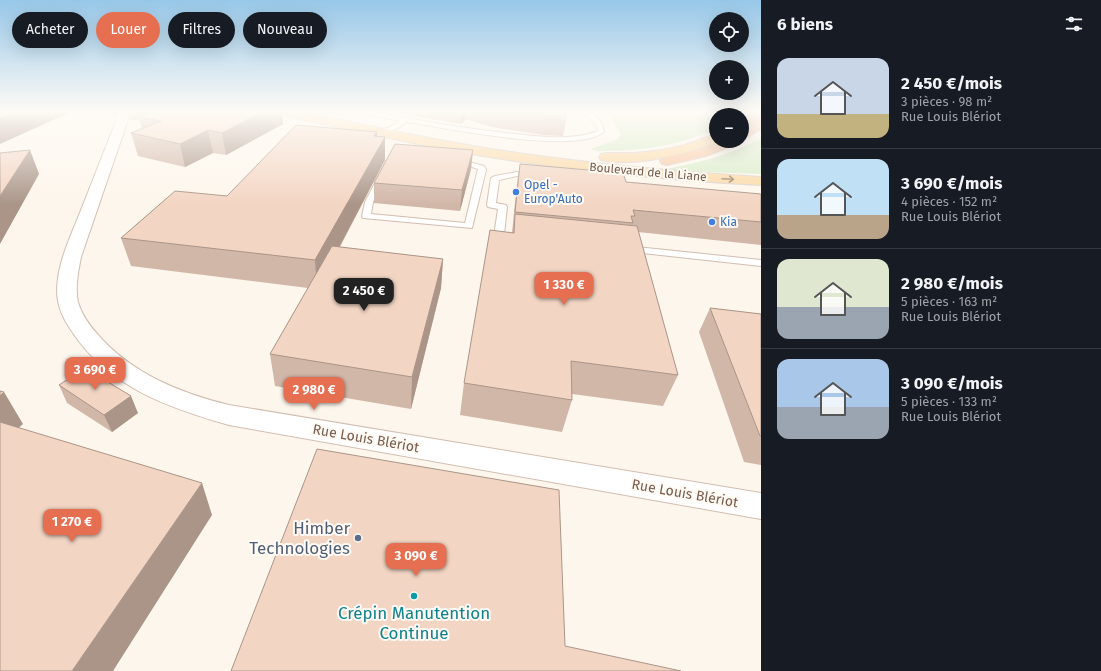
<!DOCTYPE html>
<html lang="fr">
<meta charset="utf-8">
<style>
:root{--surface:#171b24;--page:#242831;--text:#f1f3f6;--muted:#9ea1a6;--line:#363941;--accent:#e76f51}
body{margin:0;font-family:"Fira Sans",sans-serif;background:var(--page);color:var(--text);height:100vh;display:flex;flex-direction:column;font-size:15px;white-space:nowrap}
*{box-sizing:border-box;margin:0}
p{font-size:13px;color:var(--muted)}
.icon{flex:none;width:22px;height:22px;fill:none;stroke:currentColor;stroke-width:2;stroke-linecap:round;stroke-linejoin:round}
.map{position:relative;flex:1;overflow:hidden}
.details{display:flex;flex-direction:column;background:var(--surface);width:340px}
.details>*{flex:none}
.banner{position:absolute;left:12px;top:12px;width:380px;height:36px;display:flex;gap:8px}
.fabs{position:absolute;left:709px;top:12px;display:grid;gap:8px}
.fabs a{display:grid;place-items:center;width:40px;height:40px;border-radius:50%;background:var(--surface);box-shadow:0 4px 16px #0002;font-size:20px}
.price{position:absolute;translate:-50% -34px;padding:0 9px;border-radius:8px;background:var(--accent);color:#fff;font-size:13px;line-height:26px;filter:drop-shadow(0 1px 2px #0008)}
.price::after{content:'';position:absolute;left:50%;top:24px;width:12px;height:9px;margin-left:-6px;background:inherit;clip-path:polygon(0 0,100% 0,50% 100%)}
.price.active{background:#222;color:#fff}
ul{padding:0;list-style:none}
li{display:flex;align-items:center;gap:12px;height:100px;padding:0 16px}
li+li{border-top:1px solid var(--line)}
li span{display:grid;place-items:center;flex:none;width:112px;height:80px;border-radius:12px;color:#555}
li>.icon{margin-inline-start:auto}
span .icon{width:48px;height:48px;fill:#fffc;stroke-width:1}
li b{font-size:17px}
h2{display:flex;justify-content:space-between;align-items:center;height:48px;padding:0 16px;font-size:17px}
.chip{padding:0 14px;border-radius:18px;background:var(--surface);box-shadow:0 4px 16px #0002;font-size:14px;line-height:36px}
.chip.active{background:var(--accent);color:#fff}
main{display:flex;flex:1;min-height:0}
.map>svg:first-child{display:block}
.green{fill:#d8ecc9}
.lines{fill:none;stroke-linecap:round;stroke-linejoin:round}
.service-casing{stroke:#d1beb0;stroke-width:2}
.minor-casing{stroke:#d1beb0;stroke-width:2}
.primary-casing{stroke:#dad1cd;stroke-width:2}
.trunk-casing{stroke:#dad1cd;stroke-width:2}
.service{fill:#fff;fill-rule:evenodd}
.minor{fill:#fff;fill-rule:evenodd}
.primary{fill:#fbd9a5;fill-rule:evenodd}
.trunk{fill:#f9c8a4;fill-rule:evenodd}
.trunk-bridge-casing{stroke:#dad1cd;stroke-width:14;stroke-linecap:butt}
.trunk-bridge{stroke:#f9c8a4;stroke-width:12}
.wall{fill:#d1b7a8}
.shaded-wall{fill:#aa9588}
.building{fill:#f3d5c3;stroke:#aa9588}
.oneway{stroke:#a18267}
.shop-dot{fill:#3f7fe0;stroke:#fffaf3;stroke-width:1.5}
.service-dot{fill:#5c6f8a;stroke:#fffaf3;stroke-width:1.5}
.culture-dot{fill:#0f9aa8;stroke:#fffaf3;stroke-width:1.5}
.labels{text-anchor:middle;stroke-width:4;stroke-linejoin:round;paint-order:stroke}
.far-street-label{font-size:12px;fill:#7a5c4d;stroke:#fffaf3}
.far-shop-label{font-size:12px;fill:#366cbe;stroke:#fffaf3;text-anchor:start}
.street-label{font-size:14px;fill:#7a5c4d;stroke:#fffaf3}
.near-service-label{font-size:17px;fill:#4e5e75;stroke:#fffaf3;text-anchor:end}
.near-culture-label{font-size:17px;fill:#0d838f;stroke:#fffaf3}
</style>
<main>
<div class="map">
<svg width="761" height="671" viewBox="0 0 761 671">
<rect width="100%" height="100%" fill="#fdf6ec"/>
<path class="green" d="M 598,111 L 687,111 L 716,118 L 716,128 C 678,147 639,151 597,151 L 591,149 L 618,139 L 621,134 L 611,117 Z
M 761,138 L 761,174 L 659,170 C 695,164 729,156 761,138 Z"/>
<g class="lines">
<g class="service-casing">
<path id="service" d="M 321,111 L 329,111 L 323,115 L 319,115 L 318,114 Z
M 355,111 L 370,111 C 415,120 461,128 506,133 C 536,136 569,142 598,131 L 595,123 L 579,111 C 592,111 603,119 604,132 C 577,155 444,128 407,122 C 398,128 388,135 377,133 L 377,131 L 388,128 L 400,121 Z
M 397,156 L 473,163 L 484,166 L 486,170 L 472,228 L 363,218 L 362,216 L 365,202 L 387,160 ZM 398,160 L 472,167 L 478,169 L 465,223 L 371,214 L 373,202 L 394,161 Z
M 517,172 L 533,173 L 537,175 L 533,177 L 517,176 L 499,180 L 496,203 L 506,205 L 507,207 L 504,234 L 512,235 L 514,237 L 509,240 L 496,238 L 494,236 L 498,209 L 488,207 L 487,205 L 491,178 L 495,176 Z
M 627,246 L 761,260 L 761,266 L 624,251 L 622,249 L 624,247 Z"/>
</g>
<g class="minor-casing">
<path id="minor" d="M 120,111 L 131,111 L 81,257 C 78,272 75,288 78,302 C 82,316 90,326 99,336 C 133,374 180,393 229,405 L 761,493 L 761,519 L 229,425 C 169,408 109,387 73,333 C 64,320 57,307 57,291 C 57,263 71,236 81,210 C 94,177 107,144 120,111 Z"/>
</g>
<g class="primary-casing">
<path id="primary" d="M 270,111 L 295,111 C 354,122 413,136 473,146 C 568,162 664,171 761,177 L 761,185 C 664,180 567,170 471,154 C 406,143 341,127 275,114 Z
M 753,111 L 761,111 L 761,116 L 742,127 L 742,118 Z
M 716,134 L 716,141 L 720,141 C 690,153 633,168 601,160 L 599,157 L 601,154 L 606,153 L 635,153 L 662,150 L 685,145 Z"/>
</g>
<g class="trunk-casing">
<path id="trunk" d="M 718,111 L 745,113 L 747,115 L 742,118 L 742,115 L 719,113 Z
M 761,120 L 761,129 L 742,140 L 742,131 Z
M 721,141 L 739,141 L 737,144 L 706,156 L 667,165 L 662,164 L 660,161 L 662,158 L 697,150 Z"/>
</g>
<use href="#service" class="service"/>
<use href="#minor" class="minor"/>
<use href="#primary" class="primary"/>
<use href="#trunk" class="trunk"/>
<g class="trunk-bridge-casing">
<path id="trunk-bridge" d="M 742,119 L 761,122"/>
</g>
<use href="#trunk-bridge" class="trunk-bridge"/>
</g>
<path class="wall" d="M 110,111 L 118,111 L 116,117 L 111,116 Z
M 128,111 L 282,111 L 283,124 L 226,155 L 213,153 L 185,167 L 138,156 L 131,133 L 142,129 L 140,121 L 130,119 Z
M 384,111 L 561,111 L 567,116 L 563,136 L 544,135 L 492,127 L 466,119 L 461,124 Z
M 377,132 L 377,136 L 385,137 L 385,160 L 340,247 L 443,259 L 441,288 L 411,409 L 275,386 L 270,354 L 308,288 L 131,266 L 121,238 L 227,196 Z
M 473,150 L 471,169 L 460,211 L 374,203 L 374,183 Z
M 520,164 L 626,182 L 761,194 L 761,245 L 638,232 L 678,375 L 663,406 L 572,394 L 572,400 L 562,432 L 460,415 L 464,383 L 512,232 L 517,184 Z
M 710,308 L 761,314 L 761,465 L 744,462 L 699,332 Z
M 59,385 L 138,413 L 112,432 L 67,403 Z"/>
<path class="shaded-wall" d="M 16,111 L 73,111 L 0,144 L 0,118 Z
M 115,111 L 118,111 L 116,117 Z
M 264,111 L 282,111 L 283,124 L 226,155 L 222,133 Z
M 462,111 L 467,111 L 466,119 L 461,124 Z
M 208,130 L 213,153 L 185,167 L 180,144 Z
M 377,132 L 377,152 L 385,137 L 385,160 L 317,289 L 315,260 L 374,136 Z
M 30,150 L 39,174 L 0,244 L 0,196 Z
M 473,150 L 471,169 L 460,211 L 462,190 Z
M 443,259 L 441,288 L 411,409 L 412,377 Z
M 4,392 L 23,424 L 0,444 L 0,396 Z
M 131,396 L 138,413 L 112,432 L 104,415 Z
M 202,483 L 212,515 L 113,671 L 72,671 Z"/>
<path class="building" d="M 0,111 L 16,111 L 0,118 Z
M 152,111 L 264,111 L 222,133 L 208,130 L 180,144 L 131,133 L 161,121 L 139,117 Z
M 518,111 L 561,111 L 567,116 L 548,116 Z
M 296,125 L 377,132 L 374,136 L 385,137 L 315,260 L 121,238 L 175,191 L 227,196 Z
M 395,144 L 473,150 L 462,190 L 374,183 Z
M 30,150 L 0,196 L 0,153 Z
M 520,164 L 623,173 L 626,182 L 761,194 L 761,222 L 633,210 L 635,216 L 631,216 L 633,223 L 515,212 Z
M 515,214 L 637,226 L 678,375 L 571,361 L 572,400 L 464,383 L 490,230 L 514,233 Z
M 332,246 L 443,259 L 412,377 L 270,354 Z
M 710,308 L 761,314 L 761,436 L 760,436 Z
M 85,368 L 131,396 L 104,415 L 59,385 Z
M 0,391 L 4,392 L 0,396 Z
M 0,422 L 202,483 L 72,671 L 0,671 Z
M 317,449 L 559,490 L 565,646 L 681,671 L 231,671 Z"/>
<defs><path id="oneway-shaft" d="M-6 0H5M1.5-3L5.5 0L1.5 3" fill="none" stroke-width="1.6" stroke-linecap="round" stroke-linejoin="round"/></defs>
<use class="oneway" href="#oneway-shaft" transform="translate(728 179) rotate(3)"/>
<linearGradient id="sky" x2="0" y2="1"><stop stop-color="#97c7e8"/><stop offset="0.54" stop-color="#fefbf6"/><stop offset="1" stop-color="#fefbf6" stop-opacity="0"/></linearGradient>
<rect width="761" height="205" fill="url(#sky)"/>
<g class="shop-dot">
<circle cx="516" cy="192" r="4"/>
<circle cx="712" cy="222" r="4"/>
</g>
<circle class="service-dot" cx="358" cy="538" r="4"/>
<circle class="culture-dot" cx="414" cy="596" r="4"/>
<g class="labels">
<g class="far-street-label">
<text transform="translate(648 172) rotate(5)" y="4">Boulevard de la Liane</text>
</g>
<g class="far-shop-label">
<text x="524" y="189">Opel -<tspan x="524" dy="14">Europ'Auto</tspan></text>
<text x="720" y="226">Kia</text>
</g>
<g class="street-label">
<text transform="translate(366 438) rotate(10)" y="5">Rue Louis Blériot</text>
<text transform="translate(685 493) rotate(10)" y="5">Rue Louis Blériot</text>
</g>
<g class="near-service-label">
<text x="350" y="534">Himber<tspan x="350" dy="20">Technologies</tspan></text>
</g>
<g class="near-culture-label">
<text x="414" y="619">Crépin Manutention<tspan x="414" dy="20">Continue</tspan></text>
</g>
</g>
</svg>
<div class="fabs">
<a><svg class="icon" aria-label="locate" viewBox="0 0 24 24"><circle cx="12" cy="12" r="6"/><path d="M12 2v4M12 18v4M2 12h4M18 12h4"/></svg></a>
<a>+</a>
<a>−</a>
</div>
<b class="price" style="left:564px;top:306px">1 330 €</b>
<b class="price active" style="left:364px;top:312px">2 450 €</b>
<b class="price" style="left:95px;top:391px">3 690 €</b>
<b class="price" style="left:314px;top:411px">2 980 €</b>
<b class="price" style="left:72px;top:543px">1 270 €</b>
<b class="price" style="left:416px;top:577px">3 090 €</b>
<div class="banner">
<a class="chip">Acheter</a>
<a class="chip active">Louer</a>
<a class="chip">Filtres</a>
<a class="chip">Nouveau</a>
</div>
</div>
<section class="details">
<h2>6 biens<svg class="icon" aria-label="filters" viewBox="0 0 24 24"><path d="M4 7h16M4 17h16"/><circle cx="9" cy="7" r="2"/><circle cx="15" cy="17" r="2"/></svg></h2>
<ul>
<li><span style="background:linear-gradient(#c9d6e8 70%,#c2b280 0)"><svg class="icon" aria-label="home" viewBox="0 0 24 24"><path d="M3 11l9-7 9 7M6 9v11h12V9"/></svg></span><div><b>2 450 €/mois</b><p>3 pièces · 98 m²</p><p>Rue Louis Blériot</p></div></li>
<li><span style="background:linear-gradient(#bfe0f5 70%,#b9a48a 0)"><svg class="icon" aria-label="home" viewBox="0 0 24 24"><path d="M3 11l9-7 9 7M6 9v11h12V9"/></svg></span><div><b>3 690 €/mois</b><p>4 pièces · 152 m²</p><p>Rue Louis Blériot</p></div></li>
<li><span style="background:linear-gradient(#dfe7d0 60%,#9aa5b1 0)"><svg class="icon" aria-label="home" viewBox="0 0 24 24"><path d="M3 11l9-7 9 7M6 9v11h12V9"/></svg></span><div><b>2 980 €/mois</b><p>5 pièces · 163 m²</p><p>Rue Louis Blériot</p></div></li>
<li><span style="background:linear-gradient(#a9c7e8 60%,#9aa5b1 0)"><svg class="icon" aria-label="home" viewBox="0 0 24 24"><path d="M3 11l9-7 9 7M6 9v11h12V9"/></svg></span><div><b>3 090 €/mois</b><p>5 pièces · 133 m²</p><p>Rue Louis Blériot</p></div></li>
</ul>
</section>
</main>
